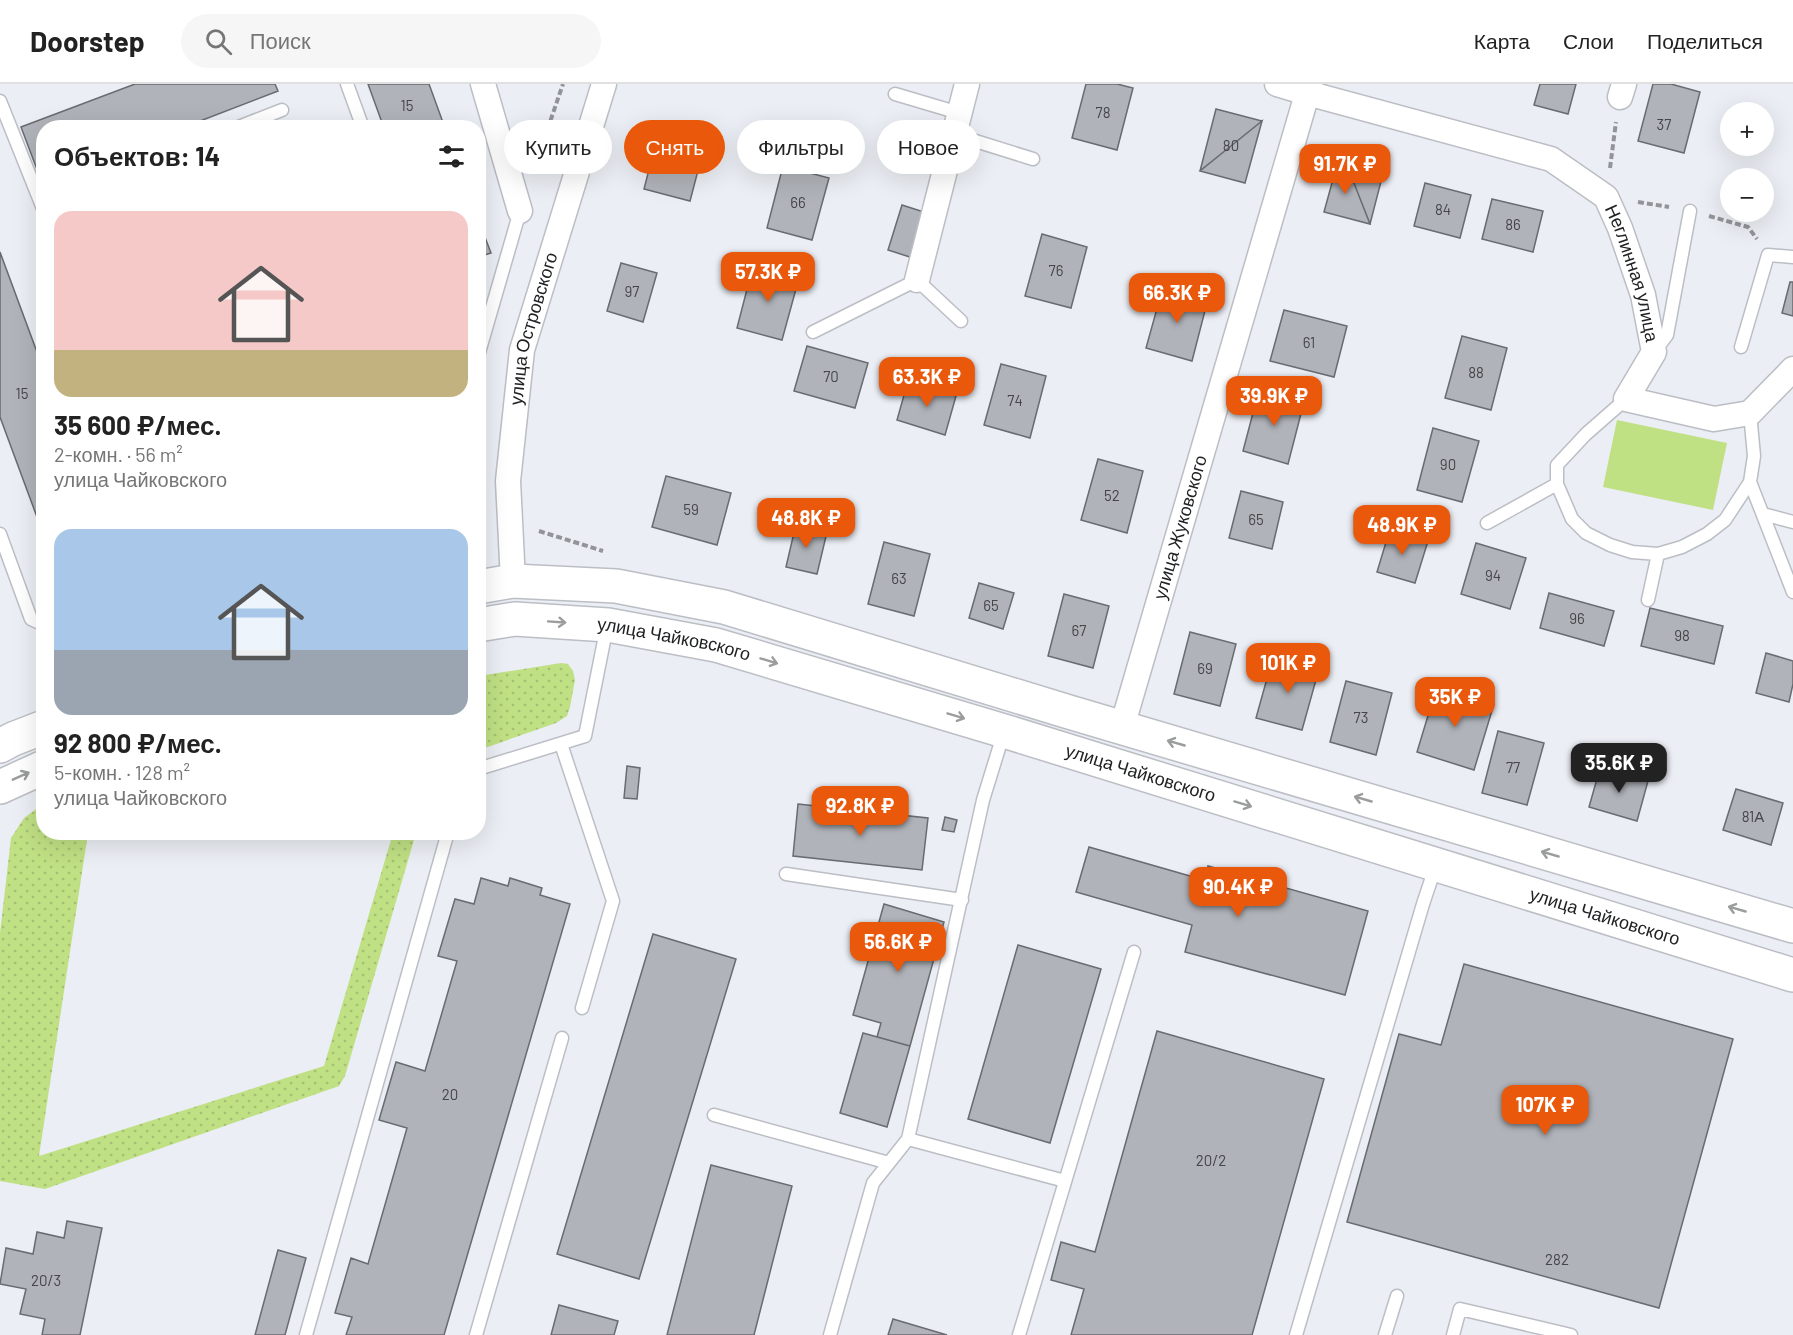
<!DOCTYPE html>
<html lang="ru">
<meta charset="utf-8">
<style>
:root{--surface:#fff;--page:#f6f6f6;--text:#222;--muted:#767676;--line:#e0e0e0;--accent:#ea580c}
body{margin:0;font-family:Barlow,sans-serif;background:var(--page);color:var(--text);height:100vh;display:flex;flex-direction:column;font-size:22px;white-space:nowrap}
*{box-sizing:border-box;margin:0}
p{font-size:20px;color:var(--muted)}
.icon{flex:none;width:33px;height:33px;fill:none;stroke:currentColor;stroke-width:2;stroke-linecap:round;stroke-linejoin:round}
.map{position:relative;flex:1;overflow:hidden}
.sheet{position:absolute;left:36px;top:36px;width:450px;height:720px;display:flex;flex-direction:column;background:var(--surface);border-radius:24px;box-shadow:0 6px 24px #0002}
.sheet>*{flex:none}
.hud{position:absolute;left:504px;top:36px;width:570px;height:54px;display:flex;gap:12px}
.tools{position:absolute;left:1720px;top:18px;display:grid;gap:12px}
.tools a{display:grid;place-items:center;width:54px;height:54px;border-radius:50%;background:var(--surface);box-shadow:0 6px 24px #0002;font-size:30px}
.price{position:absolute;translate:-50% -51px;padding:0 14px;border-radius:12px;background:var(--accent);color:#fff;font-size:20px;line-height:39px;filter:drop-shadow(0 2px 3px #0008)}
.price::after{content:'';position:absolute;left:50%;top:36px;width:18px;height:14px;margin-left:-9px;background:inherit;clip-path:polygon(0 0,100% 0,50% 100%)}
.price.current{background:#222;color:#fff}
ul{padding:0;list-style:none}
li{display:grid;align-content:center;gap:12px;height:318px;padding:0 18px}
li span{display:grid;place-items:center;height:186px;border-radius:18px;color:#555}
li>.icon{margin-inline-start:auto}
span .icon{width:108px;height:108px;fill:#fffc;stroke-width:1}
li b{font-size:26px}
h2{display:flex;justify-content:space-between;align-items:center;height:72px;padding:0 18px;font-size:26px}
.chip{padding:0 21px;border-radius:27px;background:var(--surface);box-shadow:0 6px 24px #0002;font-size:21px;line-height:54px}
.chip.current{background:var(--accent);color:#fff}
header{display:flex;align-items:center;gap:36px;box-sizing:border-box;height:84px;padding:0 30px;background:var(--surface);border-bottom:2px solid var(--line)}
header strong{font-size:28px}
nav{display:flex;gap:33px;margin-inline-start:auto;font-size:21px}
.search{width:420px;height:54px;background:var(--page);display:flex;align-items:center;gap:15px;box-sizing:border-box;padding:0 21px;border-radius:33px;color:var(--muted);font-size:22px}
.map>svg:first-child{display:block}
.grass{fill:url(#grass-dots)}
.pitch{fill:#c0e084}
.building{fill:#b0b3b9;stroke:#686b70;stroke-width:1.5}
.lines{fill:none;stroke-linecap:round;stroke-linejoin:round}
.lane-casing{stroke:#bbbec4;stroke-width:15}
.street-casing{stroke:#bbbec4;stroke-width:27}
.secondary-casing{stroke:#bbbec4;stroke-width:36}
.path{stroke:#929498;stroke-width:4;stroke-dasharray:6 3;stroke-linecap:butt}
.lane{stroke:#fff;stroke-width:12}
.street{stroke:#fff;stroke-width:24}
.secondary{stroke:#fff;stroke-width:33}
.oneway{stroke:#9b9c9c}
.labels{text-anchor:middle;stroke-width:6;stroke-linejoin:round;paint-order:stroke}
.number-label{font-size:15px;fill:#454649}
.street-label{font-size:18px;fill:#212224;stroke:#ebeef4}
</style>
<header>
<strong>Doorstep</strong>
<div class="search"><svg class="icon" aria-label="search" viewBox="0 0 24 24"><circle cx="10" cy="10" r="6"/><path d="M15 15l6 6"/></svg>Поиск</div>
<nav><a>Карта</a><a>Слои</a><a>Поделиться</a></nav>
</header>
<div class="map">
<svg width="1793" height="1251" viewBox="0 0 1793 1251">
<defs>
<pattern id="grass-dots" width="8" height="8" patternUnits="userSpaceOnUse" patternTransform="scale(1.5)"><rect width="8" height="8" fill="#c0e084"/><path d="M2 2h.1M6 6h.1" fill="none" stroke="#a5c072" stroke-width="1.8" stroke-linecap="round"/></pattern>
</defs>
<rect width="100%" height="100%" fill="#ebeef4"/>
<path class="grass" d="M 561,579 L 568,580 L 573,587 L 575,596 L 570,623 L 567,632 L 556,639 L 479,666 L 479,592 Z
M 43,720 L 44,748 L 88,749 L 39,1072 L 324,982 L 393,749 L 416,749 L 345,992 L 339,1002 L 45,1105 L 0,1097 L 0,849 L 11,754 L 24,734 Z"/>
<path class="pitch" d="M 1617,336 L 1727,359 L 1713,426 L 1603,403 Z"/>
<path class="building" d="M 135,0 L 275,0 L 278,7 L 182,44 L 44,44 L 44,95 L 41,96 L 21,43 Z
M 368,0 L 429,0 L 445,44 L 384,44 Z
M 1086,0 L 1117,0 L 1133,4 L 1117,66 L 1072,54 Z
M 1540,0 L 1576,0 L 1568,30 L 1534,21 Z
M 1653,0 L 1671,0 L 1700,8 L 1684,69 L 1638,57 Z
M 1216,25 L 1262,37 L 1245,99 L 1200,87 Z
M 1262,37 L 1245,99 L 1200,87 Z
M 660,43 L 706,56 L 690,117 L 644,105 Z
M 1341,66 L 1386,78 L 1370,140 L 1324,128 Z
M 1341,66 L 1370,140 L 1324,128 Z
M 783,82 L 829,94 L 812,156 L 767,144 Z
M 1425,99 L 1471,111 L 1460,154 L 1414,142 Z
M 1492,115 L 1543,127 L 1533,168 L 1482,155 Z
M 902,121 L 927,129 L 913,174 L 888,166 Z
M 478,135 L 491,169 L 478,173 Z
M 1042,150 L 1087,163 L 1071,224 L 1025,212 Z
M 0,168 L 44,287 L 44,452 L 0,333 Z
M 621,179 L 657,189 L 643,238 L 607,227 Z
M 753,182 L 799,194 L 782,256 L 737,244 Z
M 1790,198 L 1793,198 L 1793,232 L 1782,229 Z
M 1163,203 L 1208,215 L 1192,277 L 1146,264 Z
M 1284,226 L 1347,242 L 1334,293 L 1270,277 Z
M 1462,252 L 1507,264 L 1491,326 L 1445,314 Z
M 807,262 L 868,279 L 855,324 L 794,307 Z
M 1001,280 L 1046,292 L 1030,354 L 984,341 Z
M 908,297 L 956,312 L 945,351 L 897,336 Z
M 1259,306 L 1304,318 L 1288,380 L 1243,367 Z
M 1433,344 L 1479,357 L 1462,418 L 1417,406 Z
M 1098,375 L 1143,387 L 1127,449 L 1081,436 Z
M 666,392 L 731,409 L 717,461 L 652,443 Z
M 1241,407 L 1283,418 L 1272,465 L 1229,454 Z
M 796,440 L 827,448 L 817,490 L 786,483 Z
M 1390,445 L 1428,457 L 1415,499 L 1377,488 Z
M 884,458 L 930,470 L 914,532 L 868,520 Z
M 1476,459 L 1526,474 L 1510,525 L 1461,510 Z
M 979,499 L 1014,509 L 1003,545 L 969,534 Z
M 1549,509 L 1614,527 L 1604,562 L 1540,544 Z
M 1064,510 L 1109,522 L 1093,584 L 1048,572 Z
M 1650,524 L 1723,542 L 1714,580 L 1641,562 Z
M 1190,548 L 1236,560 L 1220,622 L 1174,610 Z
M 1766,569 L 1793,577 L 1793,600 L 1789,618 L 1756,609 Z
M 1273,573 L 1319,585 L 1302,646 L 1256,634 Z
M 1346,597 L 1392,609 L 1376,671 L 1330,658 Z
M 1437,602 L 1494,620 L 1474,686 L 1417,668 Z
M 1498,647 L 1544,659 L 1527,721 L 1482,709 Z
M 627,682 L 640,684 L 637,715 L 624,714 Z
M 1600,684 L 1648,697 L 1637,737 L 1589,723 Z
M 1736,705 L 1783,719 L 1771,761 L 1723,746 Z
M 798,720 L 928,734 L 922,786 L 793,772 Z
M 945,733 L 957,736 L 954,748 L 942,746 Z
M 1089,763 L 1204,796 L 1208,782 L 1368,827 L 1345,911 L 1185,868 L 1192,841 L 1076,808 Z
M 481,794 L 508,802 L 510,794 L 542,804 L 540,811 L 570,820 L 444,1251 L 346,1251 L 352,1233 L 335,1229 L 351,1174 L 368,1180 L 407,1044 L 379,1036 L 396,978 L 425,987 L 457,877 L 438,872 L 455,815 L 474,820 Z
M 884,820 L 944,838 L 910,962 L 877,953 L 881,939 L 853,931 Z
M 653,850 L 736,875 L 639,1195 L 557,1170 Z
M 1018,861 L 1101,885 L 1050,1059 L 968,1035 Z
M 1464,880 L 1733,955 L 1659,1224 L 1347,1138 L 1399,950 L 1441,961 Z
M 1157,947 L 1324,995 L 1252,1251 L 1071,1251 L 1084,1205 L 1051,1196 L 1061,1158 L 1095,1168 Z
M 863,949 L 910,962 L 887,1043 L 840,1029 Z
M 711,1081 L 792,1102 L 754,1251 L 667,1251 Z
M 67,1137 L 102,1144 L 80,1251 L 42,1251 L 45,1235 L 20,1230 L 26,1205 L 0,1200 L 6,1164 L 33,1170 L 37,1148 L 64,1154 Z
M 278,1166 L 306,1174 L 285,1251 L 255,1251 Z
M 559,1221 L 618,1237 L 614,1251 L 551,1251 Z
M 893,1235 L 947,1251 L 888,1251 Z"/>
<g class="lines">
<g class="lane-casing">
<path id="lane" d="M 347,0 L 363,44
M 895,10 L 959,29
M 0,17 L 44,127
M 236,44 L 282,26
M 953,50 L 1033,75
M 813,248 L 917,196 L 961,237
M 1741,263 L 1768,171 L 1793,173
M 1654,268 L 1667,251 L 1690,127
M 478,272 L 520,127
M 1626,315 L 1586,350 L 1557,381 L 1557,400 L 1572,435 L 1586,449 L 1610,461 L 1632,468 L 1658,470 L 1682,463 L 1707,450 L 1725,436 L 1750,398 L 1754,372 L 1750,329
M 1750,398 L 1793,508
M 1763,430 L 1793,438
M 1487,439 L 1557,400
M 0,450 L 31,535 L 44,541
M 1648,516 L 1658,470
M 561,660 L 613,817 L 582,924
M 478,685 L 585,652 L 607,542
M 786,790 L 962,816
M 714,1031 L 889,1079
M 908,1055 L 1065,1097
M 306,1251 L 448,748
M 476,1251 L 562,954
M 830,1251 L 873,1099 L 908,1055 L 983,716 L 1004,648
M 1019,1251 L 1134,868
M 1296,1251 L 1423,820 L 1436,781
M 1385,1251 L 1397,1212
M 1453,1251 L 1460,1225 L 1571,1251"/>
</g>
<g class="street-casing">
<g id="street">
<path d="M 483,0 L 520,127"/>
<path id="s1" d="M 1277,0 L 1307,9 L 1551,75 L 1606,113 L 1620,144 L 1643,211 L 1654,268 L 1626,315 L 1714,335 L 1750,329 L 1793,285"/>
<path d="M 1620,13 L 1624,0"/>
<path d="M 917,196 L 967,0"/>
<path id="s2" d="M 513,497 L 508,397 L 522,266 L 604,0"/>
<path id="s3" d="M 1122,643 L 1310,0"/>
</g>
</g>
<g class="secondary-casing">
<g id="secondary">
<path d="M 478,503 L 513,497 L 616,502 L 724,523 L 1069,628 L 1793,842"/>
<path id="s4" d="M 478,541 L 515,535 L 608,541 L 716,561 L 1004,647 L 1793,891"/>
<path d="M 0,662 L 13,655 L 44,643"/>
<path d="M 0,703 L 44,683"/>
</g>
</g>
<path class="path" d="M 536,79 L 563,0
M 1610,84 L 1616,38
M 1638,118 L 1669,123
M 1709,132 L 1748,143 L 1757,155
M 539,447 L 603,467"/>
<use href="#lane" class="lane"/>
<use href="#street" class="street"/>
<use href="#secondary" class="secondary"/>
</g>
<defs><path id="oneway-shaft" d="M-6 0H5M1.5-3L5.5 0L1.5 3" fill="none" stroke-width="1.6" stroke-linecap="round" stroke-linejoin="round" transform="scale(1.5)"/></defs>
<g class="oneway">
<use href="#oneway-shaft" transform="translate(557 538) rotate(4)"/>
<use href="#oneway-shaft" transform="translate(769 577) rotate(17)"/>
<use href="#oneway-shaft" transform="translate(956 632) rotate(17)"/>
<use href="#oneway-shaft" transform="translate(1176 659) rotate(-164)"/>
<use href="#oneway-shaft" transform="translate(21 692) rotate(-24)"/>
<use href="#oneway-shaft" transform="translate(1363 715) rotate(-164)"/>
<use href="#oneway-shaft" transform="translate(1243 720) rotate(17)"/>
<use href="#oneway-shaft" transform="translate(1550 770) rotate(-164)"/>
<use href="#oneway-shaft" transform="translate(1737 825) rotate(-164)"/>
</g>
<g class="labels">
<g class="number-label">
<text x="407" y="27">15</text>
<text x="1103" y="34">78</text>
<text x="1664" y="46">37</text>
<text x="1231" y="67">80</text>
<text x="798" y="124">66</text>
<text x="1443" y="131">84</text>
<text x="1513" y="146">86</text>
<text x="1056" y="192">76</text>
<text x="632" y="213">97</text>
<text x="1309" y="264">61</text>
<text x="1476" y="294">88</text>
<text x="831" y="298">70</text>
<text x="22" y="315">15</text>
<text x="1015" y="322">74</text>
<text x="1448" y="386">90</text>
<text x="1112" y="417">52</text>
<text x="691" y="431">59</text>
<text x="1256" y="441">65</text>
<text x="1493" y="497">94</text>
<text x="899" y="500">63</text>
<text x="991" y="527">65</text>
<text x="1577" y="540">96</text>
<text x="1079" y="552">67</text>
<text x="1682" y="557">98</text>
<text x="1205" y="590">69</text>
<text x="1361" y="639">73</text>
<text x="1513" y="689">77</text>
<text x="1753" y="738">81А</text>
<text x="450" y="1016">20</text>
<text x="1211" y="1082">20/2</text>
<text x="1557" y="1181">282</text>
<text x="46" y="1202">20/3</text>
</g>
<g class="street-label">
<text dy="6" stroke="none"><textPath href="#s1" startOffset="432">Неглинная улица</textPath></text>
<text dy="6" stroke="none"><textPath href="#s2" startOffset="255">улица Островского</textPath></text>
<text dy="6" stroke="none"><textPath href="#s3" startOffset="208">улица Жуковского</textPath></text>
<text dy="6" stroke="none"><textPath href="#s4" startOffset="198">улица Чайковского</textPath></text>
<text dy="6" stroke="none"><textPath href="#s4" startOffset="684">улица Чайковского</textPath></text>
<text dy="6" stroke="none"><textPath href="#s4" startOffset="1170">улица Чайковского</textPath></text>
</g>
</g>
</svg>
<div class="tools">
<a>+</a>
<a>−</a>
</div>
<b class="price" style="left:1345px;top:111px">91.7K ₽</b>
<b class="price" style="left:768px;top:219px">57.3K ₽</b>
<b class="price" style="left:1177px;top:240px">66.3K ₽</b>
<b class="price" style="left:927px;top:324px">63.3K ₽</b>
<b class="price" style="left:1274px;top:343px">39.9K ₽</b>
<b class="price" style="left:806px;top:465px">48.8K ₽</b>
<b class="price" style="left:1402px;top:472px">48.9K ₽</b>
<b class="price" style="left:1288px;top:610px">101K ₽</b>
<b class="price" style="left:1455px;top:644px">35K ₽</b>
<b class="price current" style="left:1619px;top:710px">35.6K ₽</b>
<b class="price" style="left:860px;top:753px">92.8K ₽</b>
<b class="price" style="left:1238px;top:834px">90.4K ₽</b>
<b class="price" style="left:898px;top:889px">56.6K ₽</b>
<b class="price" style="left:1545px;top:1052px">107K ₽</b>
<div class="hud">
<a class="chip">Купить</a>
<a class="chip current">Снять</a>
<a class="chip">Фильтры</a>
<a class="chip">Новое</a>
</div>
<section class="sheet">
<h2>Объектов: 14<svg class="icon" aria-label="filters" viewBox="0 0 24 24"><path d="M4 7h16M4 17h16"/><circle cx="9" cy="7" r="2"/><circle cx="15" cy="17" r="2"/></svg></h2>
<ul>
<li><span style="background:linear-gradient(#f6c9c9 75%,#c2b280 0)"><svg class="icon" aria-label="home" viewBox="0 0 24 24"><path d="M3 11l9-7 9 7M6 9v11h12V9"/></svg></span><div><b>35 600 ₽/мес.</b><p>2-комн. · 56 m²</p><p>улица Чайковского</p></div></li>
<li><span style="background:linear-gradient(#a9c7e8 65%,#9aa5b1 0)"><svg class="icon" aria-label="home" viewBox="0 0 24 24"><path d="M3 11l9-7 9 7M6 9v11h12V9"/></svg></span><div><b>92 800 ₽/мес.</b><p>5-комн. · 128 m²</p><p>улица Чайковского</p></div></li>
</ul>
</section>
</div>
